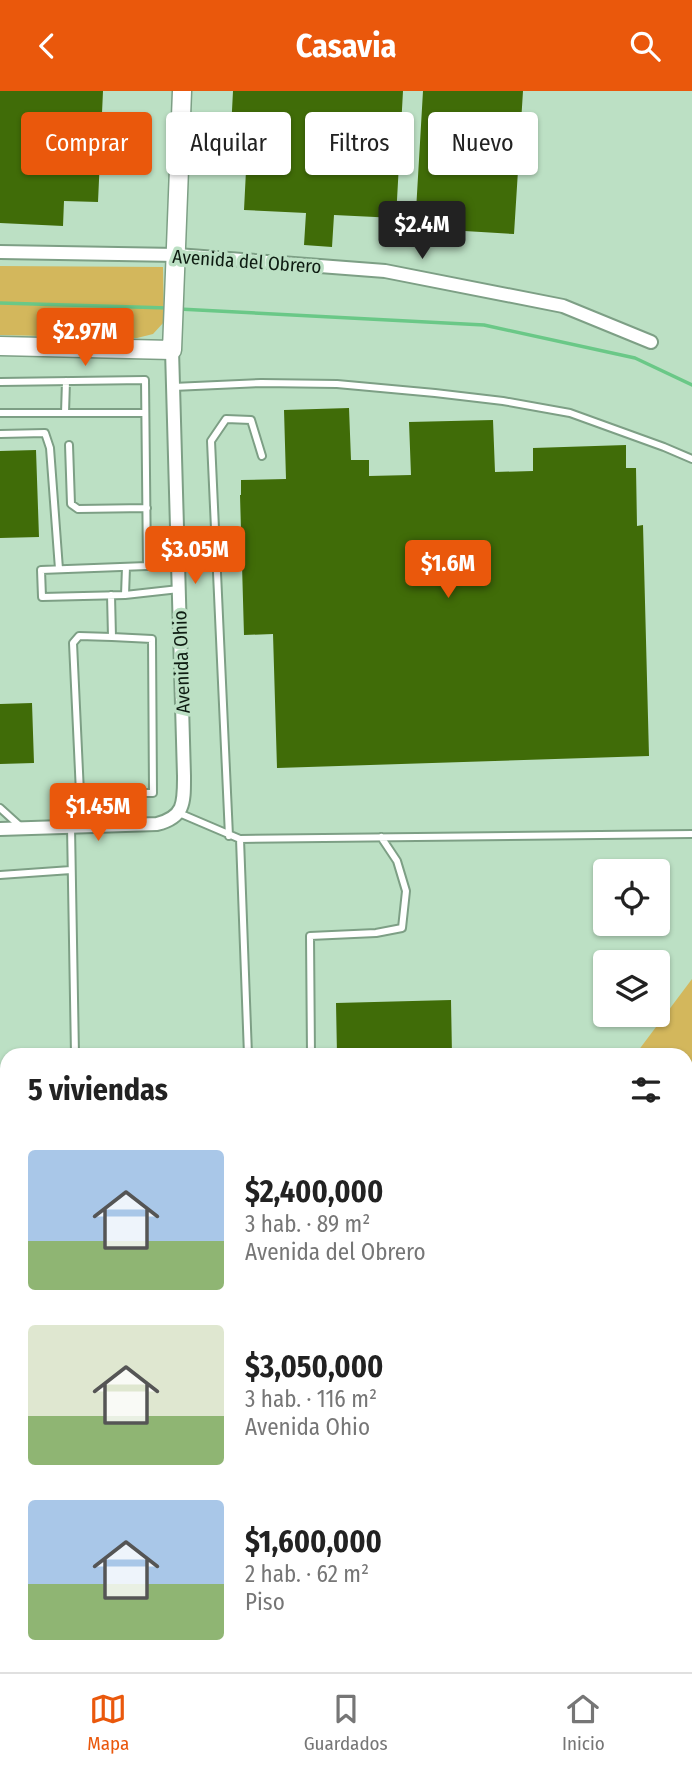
<!DOCTYPE html>
<html lang="es">
<meta charset="utf-8">
<style>
:root{--surface:#fff;--page:#f2f2f2;--text:#222;--muted:#767676;--line:#e0e0e0;--accent:#ea580c}
body{margin:0;font-family:"Fira Sans Condensed",sans-serif;background:var(--page);color:var(--text);height:100vh;display:flex;flex-direction:column;font-size:26px;white-space:nowrap}
*{box-sizing:border-box;margin:0}
p{font-size:23px;color:var(--muted)}
.icon{flex:none;width:38px;height:38px;fill:none;stroke:currentColor;stroke-width:2;stroke-linecap:round;stroke-linejoin:round}
.map{position:relative;flex:1;overflow:hidden}
.drawer{position:absolute;left:0px;top:957px;width:693px;height:625px;display:flex;flex-direction:column;background:var(--surface);border-radius:21px 21px 0 0;box-shadow:0 2px 5px #0004}
.drawer>*{flex:none}
.top-card{position:absolute;left:21px;top:21px;width:651px;height:63px;display:flex;gap:14px}
.controls{position:absolute;left:593px;top:768px;display:grid;gap:14px}
.controls a{display:grid;place-items:center;width:77px;height:77px;border-radius:7px;background:var(--surface);box-shadow:0 2px 5px #0004;font-size:35px}
.price{position:absolute;translate:-50% -60px;padding:0 16px;border-radius:7px;background:var(--accent);color:#fff;font-size:23px;line-height:46px;filter:drop-shadow(0 2px 4px #0008)}
.price::after{content:'';position:absolute;left:50%;top:42px;width:21px;height:16px;margin-left:-10px;background:inherit;clip-path:polygon(0 0,100% 0,50% 100%)}
.price.active{background:#222;color:#fff}
ul{padding:0;list-style:none}
li{display:flex;align-items:center;gap:21px;height:175px;padding:0 28px}
li span{display:grid;place-items:center;flex:none;width:196px;height:140px;border-radius:7px;color:#555}
li>.icon{margin-inline-start:auto}
span .icon{width:84px;height:84px;fill:#fffc;stroke-width:1}
li b{font-size:30px}
h2{display:flex;justify-content:space-between;align-items:center;height:84px;padding:0 28px;font-size:30px}
.chip{padding:0 24px;border-radius:7px;background:var(--surface);box-shadow:0 2px 5px #0004;font-size:24px;line-height:63px}
.chip.active{background:var(--accent);color:#fff}
header{display:flex;justify-content:space-between;align-items:center;height:91px;padding:0 28px;background:var(--accent);color:#fff;font-size:32px;font-weight:700}
.dock{display:flex;justify-content:space-around;align-items:center;height:98px;border-top:2px solid var(--line);background:var(--surface);font-size:19px;color:var(--muted)}
.dock a{display:grid;justify-items:center;gap:4px}
.dock .active{color:var(--accent)}
.map>svg:first-child{display:block}
.green{fill:#d3b75c}
.lines{fill:none;stroke-linecap:round;stroke-linejoin:round}
.stream{stroke:#6ac887;stroke-width:3.5}
.building{fill:#406c08}
.lane-casing{stroke:#7d9f85;stroke-width:10}
.street-casing{stroke:#7d9f85;stroke-width:16}
.secondary-casing{stroke:#7d9f85;stroke-width:21}
.lane{stroke:#fff;stroke-width:6}
.street{stroke:#fff;stroke-width:12}
.secondary{stroke:#fff;stroke-width:18}
.rail{stroke:#27382b;stroke-width:3.5;stroke-dasharray:14 7;stroke-linecap:butt}
.labels{text-anchor:middle;stroke-width:7;stroke-linejoin:round;paint-order:stroke}
.street-label{font-size:19px;fill:#0e1c12;stroke:#bce0c4}
</style>
<header><svg class="icon" aria-label="back" viewBox="0 0 24 24"><path d="M15 5l-7 7 7 7"/></svg>Casavia<svg class="icon" aria-label="search" viewBox="0 0 24 24"><circle cx="10" cy="10" r="6"/><path d="M15 15l6 6"/></svg></header>
<div class="map">
<svg width="692" height="1581" viewBox="0 0 692 1581">
<rect width="100%" height="100%" fill="#bce0c4"/>
<path class="green" d="M 0,175 L 163,176 L 164,231 L 153,243 L 137,247 L 0,244 Z
M 692,888 L 692,1163 L 686,1170 L 686,964 L 635,964 Z
M 0,1191 L 7,1191 L 7,1294 L 0,1294 Z"/>
<g class="lines">
<path class="stream" d="M 0,212 L 168,217
M 179,218 L 484,234 L 635,267 L 692,294"/>
</g>
<path class="building" d="M 0,0 L 103,0 L 98,111 L 64,110 L 63,135 L 0,132 Z
M 233,0 L 403,0 L 396,127 L 334,124 L 332,156 L 304,154 L 306,122 L 244,119 L 248,40 L 231,39 Z
M 423,0 L 523,0 L 514,143 L 415,137 Z
M 349,317 L 351,369 L 369,369 L 369,385 L 411,384 L 409,331 L 493,329 L 495,381 L 533,380 L 533,357 L 626,354 L 626,377 L 636,377 L 637,435 L 643,434 L 649,665 L 277,677 L 273,543 L 244,544 L 240,404 L 241,404 L 241,389 L 286,388 L 284,319 Z
M 36,359 L 39,446 L 0,447 L 0,360 Z
M 32,612 L 34,672 L 0,673 L 0,613 Z
M 451,909 L 452,964 L 337,964 L 336,912 Z"/>
<g class="lines">
<g class="lane-casing">
<path id="lane" d="M 0,291 L 145,289 L 147,475
M 173,296 L 261,292 L 337,293 L 435,302 L 503,310 L 570,322 L 664,356 L 692,368
M 0,322 L 145,322
M 65,322 L 66,290
M 0,343 L 45,342 L 50,357 L 59,478
M 69,354 L 71,413 L 78,418 L 147,417
M 178,470 L 147,475 L 41,479 L 42,506 L 125,504 L 179,498
M 111,504 L 112,546 L 79,545 L 73,552 L 80,702 L 153,702 L 152,548 L 112,546
M 125,504 L 126,476
M 0,717 L 21,736
M 179,722 L 240,748 L 692,743
M 71,736 L 75,964
M 229,745 L 211,350 L 226,328 L 251,329 L 262,365
M 240,748 L 248,964
M 0,784 L 71,779
M 311,964 L 310,845 L 376,842 L 402,837 L 406,800 L 397,770 L 381,746
M 0,998 L 7,998"/>
</g>
<g class="street-casing">
<path id="street" d="M 0,161 L 177,164 L 385,180 L 563,215 L 651,251
M 0,738 L 157,733 C 185,726 184,711 184,685 L 172,259
M 686,1336 L 692,1325
M 539,1581 L 543,1575"/>
</g>
<g class="secondary-casing">
<path id="secondary" d="M 0,255 L 172,259 L 182,0"/>
</g>
<use href="#lane" class="lane"/>
<use href="#street" class="street"/>
<use href="#secondary" class="secondary"/>
<path class="rail" d="M 686,1013 L 692,1006
M 686,1224 L 692,1220
M 0,1233 L 7,1233
M 686,1292 L 692,1293
M 686,1303 L 692,1305
M 0,1307 L 7,1307"/>
</g>
<g class="labels">
<g class="street-label">
<text transform="translate(247 170) rotate(4)" y="7">Avenida del Obrero</text>
<text transform="translate(181 571) rotate(-92)" y="7">Avenida Ohio</text>
</g>
</g>
</svg>
<div class="controls">
<a><svg class="icon" aria-label="locate" viewBox="0 0 24 24"><circle cx="12" cy="12" r="6"/><path d="M12 2v4M12 18v4M2 12h4M18 12h4"/></svg></a>
<a><svg class="icon" aria-label="layers" viewBox="0 0 24 24"><path d="M12 4l9 5-9 5-9-5zM3 14l9 5 9-5"/></svg></a>
</div>
<b class="price active" style="left:422px;top:170px">$2.4M</b>
<b class="price" style="left:85px;top:277px">$2.97M</b>
<b class="price" style="left:195px;top:495px">$3.05M</b>
<b class="price" style="left:448px;top:509px">$1.6M</b>
<b class="price" style="left:98px;top:752px">$1.45M</b>
<div class="top-card">
<a class="chip active">Comprar</a>
<a class="chip">Alquilar</a>
<a class="chip">Filtros</a>
<a class="chip">Nuevo</a>
</div>
<section class="drawer">
<h2>5 viviendas<svg class="icon" aria-label="filters" viewBox="0 0 24 24"><path d="M4 7h16M4 17h16"/><circle cx="9" cy="7" r="2"/><circle cx="15" cy="17" r="2"/></svg></h2>
<ul>
<li><span style="background:linear-gradient(#a9c7e8 65%,#8fb573 0)"><svg class="icon" aria-label="home" viewBox="0 0 24 24"><path d="M3 11l9-7 9 7M6 9v11h12V9"/></svg></span><div><b>$2,400,000</b><p>3 hab. · 89 m²</p><p>Avenida del Obrero</p></div></li>
<li><span style="background:linear-gradient(#dfe7d0 65%,#8fb573 0)"><svg class="icon" aria-label="home" viewBox="0 0 24 24"><path d="M3 11l9-7 9 7M6 9v11h12V9"/></svg></span><div><b>$3,050,000</b><p>3 hab. · 116 m²</p><p>Avenida Ohio</p></div></li>
<li><span style="background:linear-gradient(#a9c7e8 60%,#8fb573 0)"><svg class="icon" aria-label="home" viewBox="0 0 24 24"><path d="M3 11l9-7 9 7M6 9v11h12V9"/></svg></span><div><b>$1,600,000</b><p>2 hab. · 62 m²</p><p>Piso</p></div></li>
</ul>
</section>
</div>
<nav class="dock">
<a class="active"><svg class="icon" aria-label="map" viewBox="0 0 24 24"><path d="M3 6l6-2 6 2 6-2v14l-6 2-6-2-6 2zM9 4v14M15 6v14"/></svg>Mapa</a>
<a><svg class="icon" aria-label="saved" viewBox="0 0 24 24"><path d="M7 4h10v16l-5-4-5 4z"/></svg>Guardados</a>
<a><svg class="icon" aria-label="home" viewBox="0 0 24 24"><path d="M3 11l9-7 9 7M6 9v11h12V9"/></svg>Inicio</a>
</nav>
